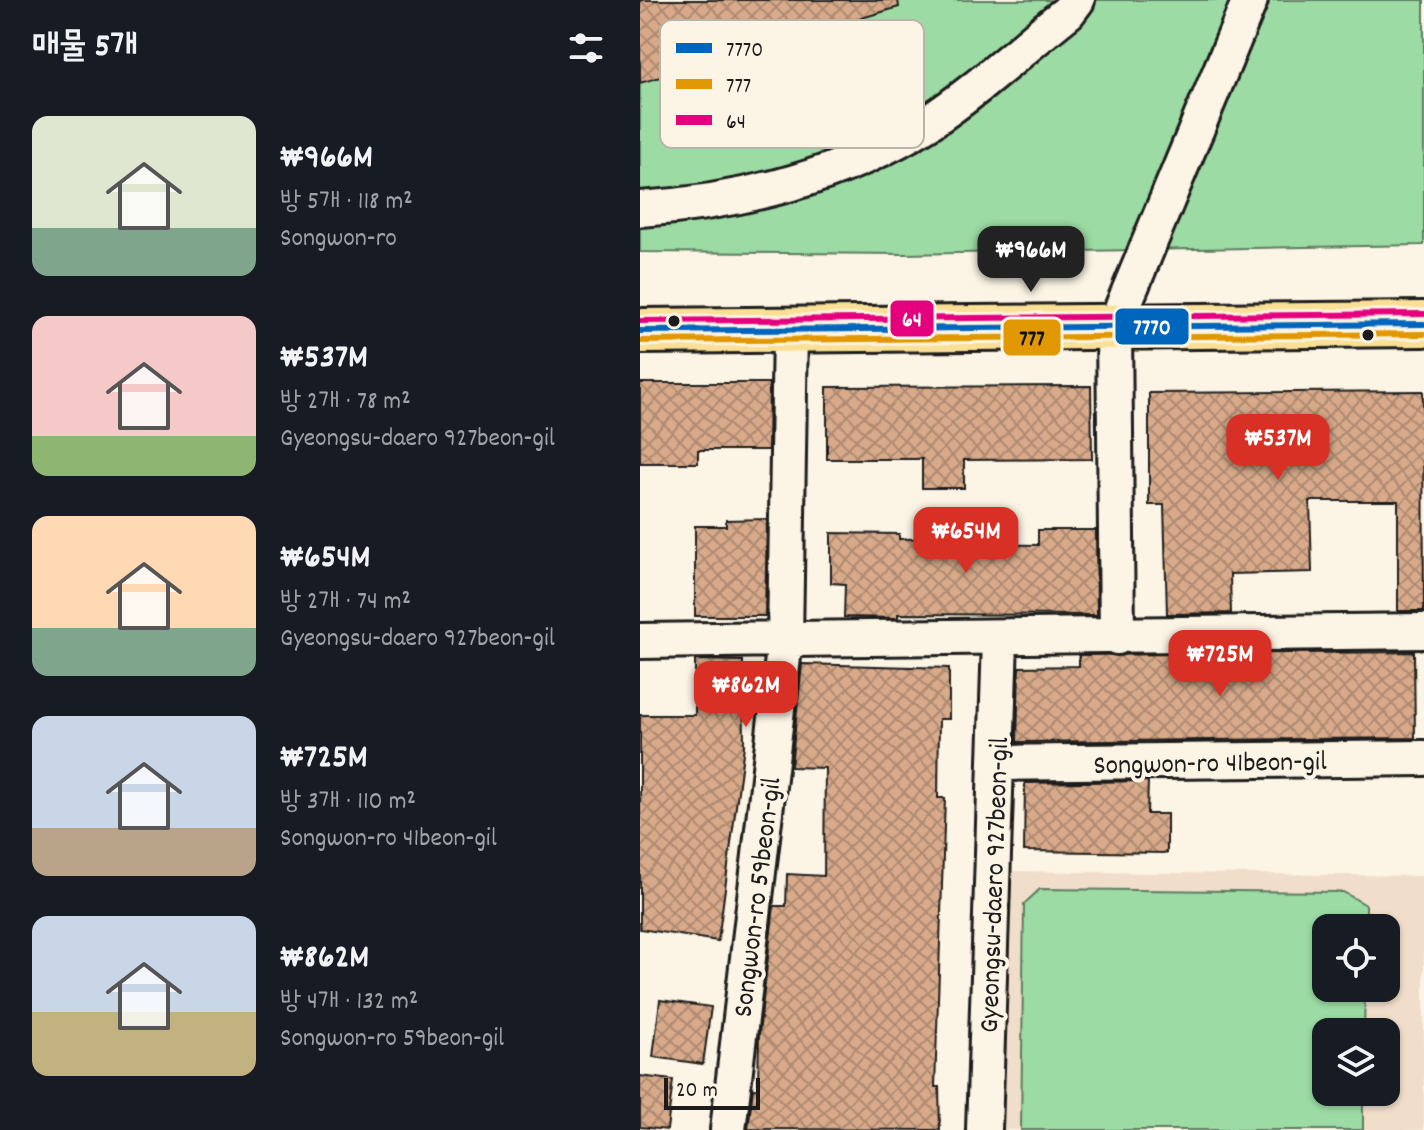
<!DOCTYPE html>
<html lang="ko">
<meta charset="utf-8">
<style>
:root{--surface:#171b24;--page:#20242c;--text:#f1f3f6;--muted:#9ea1a6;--accent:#d93025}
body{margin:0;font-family:Dekko,"Poor Story",sans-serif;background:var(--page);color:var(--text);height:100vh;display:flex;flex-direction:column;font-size:30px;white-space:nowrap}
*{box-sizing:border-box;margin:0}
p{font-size:26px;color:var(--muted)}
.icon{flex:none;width:44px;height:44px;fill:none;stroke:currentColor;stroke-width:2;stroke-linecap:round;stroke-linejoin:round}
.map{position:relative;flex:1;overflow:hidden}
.sheet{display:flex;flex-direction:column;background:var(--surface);width:640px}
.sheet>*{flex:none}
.fabs{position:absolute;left:672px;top:914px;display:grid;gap:16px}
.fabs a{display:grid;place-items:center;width:88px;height:88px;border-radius:16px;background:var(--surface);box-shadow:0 2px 6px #0004;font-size:40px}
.scale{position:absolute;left:24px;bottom:20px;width:96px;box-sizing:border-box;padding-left:8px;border:4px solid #1c1c1c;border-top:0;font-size:22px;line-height:28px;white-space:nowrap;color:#1c1c1c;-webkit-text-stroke:6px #fcf5e5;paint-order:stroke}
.price{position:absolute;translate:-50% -68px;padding:0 18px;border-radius:16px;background:var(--accent);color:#fff;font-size:26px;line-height:52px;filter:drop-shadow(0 2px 4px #0008)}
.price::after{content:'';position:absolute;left:50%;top:48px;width:24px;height:18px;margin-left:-12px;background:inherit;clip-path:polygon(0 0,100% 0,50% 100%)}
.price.active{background:#222;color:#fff}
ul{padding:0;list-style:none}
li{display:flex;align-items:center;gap:24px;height:200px;padding:0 32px}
li span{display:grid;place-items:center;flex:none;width:224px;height:160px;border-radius:16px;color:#555}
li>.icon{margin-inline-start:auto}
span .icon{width:96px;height:96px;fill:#fffc;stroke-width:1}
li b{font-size:34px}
h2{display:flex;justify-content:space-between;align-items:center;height:96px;padding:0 32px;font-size:34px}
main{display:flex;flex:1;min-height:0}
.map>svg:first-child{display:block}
.built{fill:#f1deca;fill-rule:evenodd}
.park{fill:#9cdba4;stroke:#5c7c60;stroke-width:2}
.building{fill:url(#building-cross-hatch);stroke:#1c1c1c;stroke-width:2}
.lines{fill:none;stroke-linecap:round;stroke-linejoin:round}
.minor-casing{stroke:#1c1c1c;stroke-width:40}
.major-casing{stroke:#1c1c1c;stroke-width:50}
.minor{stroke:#fcf5e5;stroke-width:34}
.major{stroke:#fadf96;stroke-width:44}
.bus-1-casing{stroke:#fcf5e5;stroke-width:12}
.bus-2-casing{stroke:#fcf5e5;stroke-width:12}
.bus-3-casing{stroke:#fcf5e5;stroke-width:12}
.bus-1{stroke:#0065bd;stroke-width:6}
.bus-2{stroke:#e19803;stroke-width:6}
.bus-3{stroke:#e5007d;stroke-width:6}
.bus-dot{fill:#1c1c1c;stroke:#fcf5e5;stroke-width:3}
.labels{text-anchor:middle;stroke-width:8;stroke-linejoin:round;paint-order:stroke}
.street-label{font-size:28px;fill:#1c1c1c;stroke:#fcf5e5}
.key{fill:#fcf5e5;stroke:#b9b4a9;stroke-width:2}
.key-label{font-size:22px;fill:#1c1c1c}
.line-badge{stroke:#fcf5e5;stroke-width:3}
.badge-label{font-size:22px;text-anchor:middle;font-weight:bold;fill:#fff}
.pale-badge-label{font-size:22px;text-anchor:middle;font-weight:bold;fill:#111}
</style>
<main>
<section class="sheet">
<h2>매물 5개<svg class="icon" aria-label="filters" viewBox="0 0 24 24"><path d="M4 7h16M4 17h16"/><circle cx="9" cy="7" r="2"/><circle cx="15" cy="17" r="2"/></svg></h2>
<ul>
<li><span style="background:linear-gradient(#dfe7d0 70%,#7fa58c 0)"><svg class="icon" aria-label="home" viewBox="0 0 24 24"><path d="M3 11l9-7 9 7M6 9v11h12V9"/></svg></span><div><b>₩966M</b><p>방 5개 · 118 m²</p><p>Songwon-ro</p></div></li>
<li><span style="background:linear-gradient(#f6c9c9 75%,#8fb573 0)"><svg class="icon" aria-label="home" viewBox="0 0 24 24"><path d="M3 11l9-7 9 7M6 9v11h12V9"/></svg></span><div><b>₩537M</b><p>방 2개 · 78 m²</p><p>Gyeongsu-daero 927beon-gil</p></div></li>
<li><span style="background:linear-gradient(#ffd9b3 70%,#7fa58c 0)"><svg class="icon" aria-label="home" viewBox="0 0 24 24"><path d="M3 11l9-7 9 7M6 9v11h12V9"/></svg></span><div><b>₩654M</b><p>방 2개 · 74 m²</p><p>Gyeongsu-daero 927beon-gil</p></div></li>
<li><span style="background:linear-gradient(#c9d6e8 70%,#b9a48a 0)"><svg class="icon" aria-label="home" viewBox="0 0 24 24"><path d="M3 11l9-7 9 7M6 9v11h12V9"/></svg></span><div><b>₩725M</b><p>방 3개 · 110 m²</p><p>Songwon-ro 41beon-gil</p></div></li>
<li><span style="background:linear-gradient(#c9d6e8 60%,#c2b280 0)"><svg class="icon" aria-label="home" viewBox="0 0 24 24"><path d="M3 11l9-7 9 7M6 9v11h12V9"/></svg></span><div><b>₩862M</b><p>방 4개 · 132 m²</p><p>Songwon-ro 59beon-gil</p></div></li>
</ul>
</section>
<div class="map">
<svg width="784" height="1130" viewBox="0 0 784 1130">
<defs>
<pattern id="building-cross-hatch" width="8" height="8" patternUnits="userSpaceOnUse" patternTransform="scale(2)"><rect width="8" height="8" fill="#d8aa8a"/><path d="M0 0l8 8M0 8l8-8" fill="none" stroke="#ae8a70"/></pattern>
</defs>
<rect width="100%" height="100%" fill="#fcf5e5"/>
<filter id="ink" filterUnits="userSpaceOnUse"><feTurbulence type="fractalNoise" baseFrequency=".0125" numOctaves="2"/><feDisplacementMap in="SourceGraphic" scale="16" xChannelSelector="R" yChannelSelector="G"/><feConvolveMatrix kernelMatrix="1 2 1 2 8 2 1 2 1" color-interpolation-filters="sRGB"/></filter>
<g filter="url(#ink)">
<path class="built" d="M 361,871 L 784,876 L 784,1130 L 353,1130 ZM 686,928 L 746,928 L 746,988 L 686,988 ZM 686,1032 L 746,1032 L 746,1092 L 686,1092 Z"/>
<path class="park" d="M 0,0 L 784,0 L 784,245 L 264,254 L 0,252 Z
M 400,889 L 703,892 L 726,905 L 726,928 L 686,928 L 686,988 L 725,988 L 724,1032 L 686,1032 L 686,1092 L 723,1092 L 723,1130 L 381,1130 L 384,904 Z"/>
<path class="building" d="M 0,0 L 258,0 L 259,7 L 0,83 Z
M 0,383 L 129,383 L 128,450 L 58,450 L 58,463 L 0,463 Z
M 451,386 L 452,459 L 324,460 L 324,488 L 282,488 L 282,459 L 187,459 L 187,387 Z
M 783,391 L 784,611 L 758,611 L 758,501 L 670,501 L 672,572 L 590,574 L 591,613 L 527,614 L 524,505 L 509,505 L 509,393 Z
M 127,519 L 125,616 L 55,616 L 55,526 L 86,526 L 86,520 Z
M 398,530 L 456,530 L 457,615 L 258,614 L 258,618 L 204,617 L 205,584 L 191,583 L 191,533 L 259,534 L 259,539 L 325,538 L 325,544 L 398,545 Z
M 774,652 L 775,738 L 377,742 L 379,667 L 439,666 L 439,655 Z
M 55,660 L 103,661 L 104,746 L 78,941 L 0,929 L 0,715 L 55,715 Z
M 162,664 L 309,668 L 309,719 L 299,719 L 298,798 L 305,798 L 295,1087 L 299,1087 L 300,1130 L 108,1129 L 113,1089 L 118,1089 L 119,1034 L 134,906 L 146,906 L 147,874 L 184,876 L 185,768 L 151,767 Z
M 508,781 L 507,814 L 527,814 L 527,853 L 384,851 L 385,783 Z
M 20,1000 L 71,1007 L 63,1064 L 13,1057 Z
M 0,1076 L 33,1080 L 27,1130 L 0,1127 Z"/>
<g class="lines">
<g class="minor-casing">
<path id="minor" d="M 0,209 C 99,203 205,176 289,122 C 338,90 382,48 428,12 L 437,0
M 477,637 L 474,328 L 610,0
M 0,641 L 784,631
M 356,763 L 784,758
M 88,1130 L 145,640 L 150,329
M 344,1130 L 360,639"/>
</g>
<g class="major-casing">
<path id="major" d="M 0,331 L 784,324"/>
</g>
<use href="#minor" class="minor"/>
<use href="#major" class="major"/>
<g class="bus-1-casing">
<path id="bus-1" d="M 0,331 L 784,324"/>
</g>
<g class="bus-2-casing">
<path id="bus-2" d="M 0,341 L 784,334"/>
</g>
<g class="bus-3-casing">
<path id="bus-3" d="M 0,321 L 784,314"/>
</g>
<use href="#bus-1" class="bus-1"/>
<use href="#bus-2" class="bus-2"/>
<use href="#bus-3" class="bus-3"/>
</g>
</g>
<g class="bus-dot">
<circle cx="34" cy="321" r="7"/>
<circle cx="728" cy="335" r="7"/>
</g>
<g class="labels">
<g class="street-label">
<text transform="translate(570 761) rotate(-1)" y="10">Songwon-ro 41beon-gil</text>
<text transform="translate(352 885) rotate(-88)" y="10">Gyeongsu-daero 927beon-gil</text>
<text transform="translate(115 897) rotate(-83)" y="10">Songwon-ro 59beon-gil</text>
</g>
</g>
<rect x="20" y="20" width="264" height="128" rx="12" class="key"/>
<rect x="36" y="43" width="36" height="10" fill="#0065bd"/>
<rect x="36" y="79" width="36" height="10" fill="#e19803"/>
<rect x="36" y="115" width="36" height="10" fill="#e5007d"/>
<g class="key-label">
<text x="86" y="56">7770</text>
<text x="86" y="92">777</text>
<text x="86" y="128">64</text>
</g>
<g class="line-badge">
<rect x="249" y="299" width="46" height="39" rx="8" fill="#e5007d"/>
<rect x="474" y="307" width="76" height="39" rx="8" fill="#0065bd"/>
<rect x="362" y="318" width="60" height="39" rx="8" fill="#e19803"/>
</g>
<g class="badge-label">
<text x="272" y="326">64</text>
<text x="512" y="334">7770</text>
</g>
<g class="pale-badge-label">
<text x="392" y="345">777</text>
</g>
</svg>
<div class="fabs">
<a><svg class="icon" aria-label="locate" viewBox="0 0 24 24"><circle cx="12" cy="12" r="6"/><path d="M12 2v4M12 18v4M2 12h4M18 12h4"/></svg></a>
<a><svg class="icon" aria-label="layers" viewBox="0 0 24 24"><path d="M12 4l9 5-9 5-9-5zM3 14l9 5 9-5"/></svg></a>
</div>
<div class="scale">20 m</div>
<b class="price active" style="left:391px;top:294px">₩966M</b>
<b class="price" style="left:638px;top:482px">₩537M</b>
<b class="price" style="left:326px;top:575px">₩654M</b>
<b class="price" style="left:580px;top:698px">₩725M</b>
<b class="price" style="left:106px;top:729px">₩862M</b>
</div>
</main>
